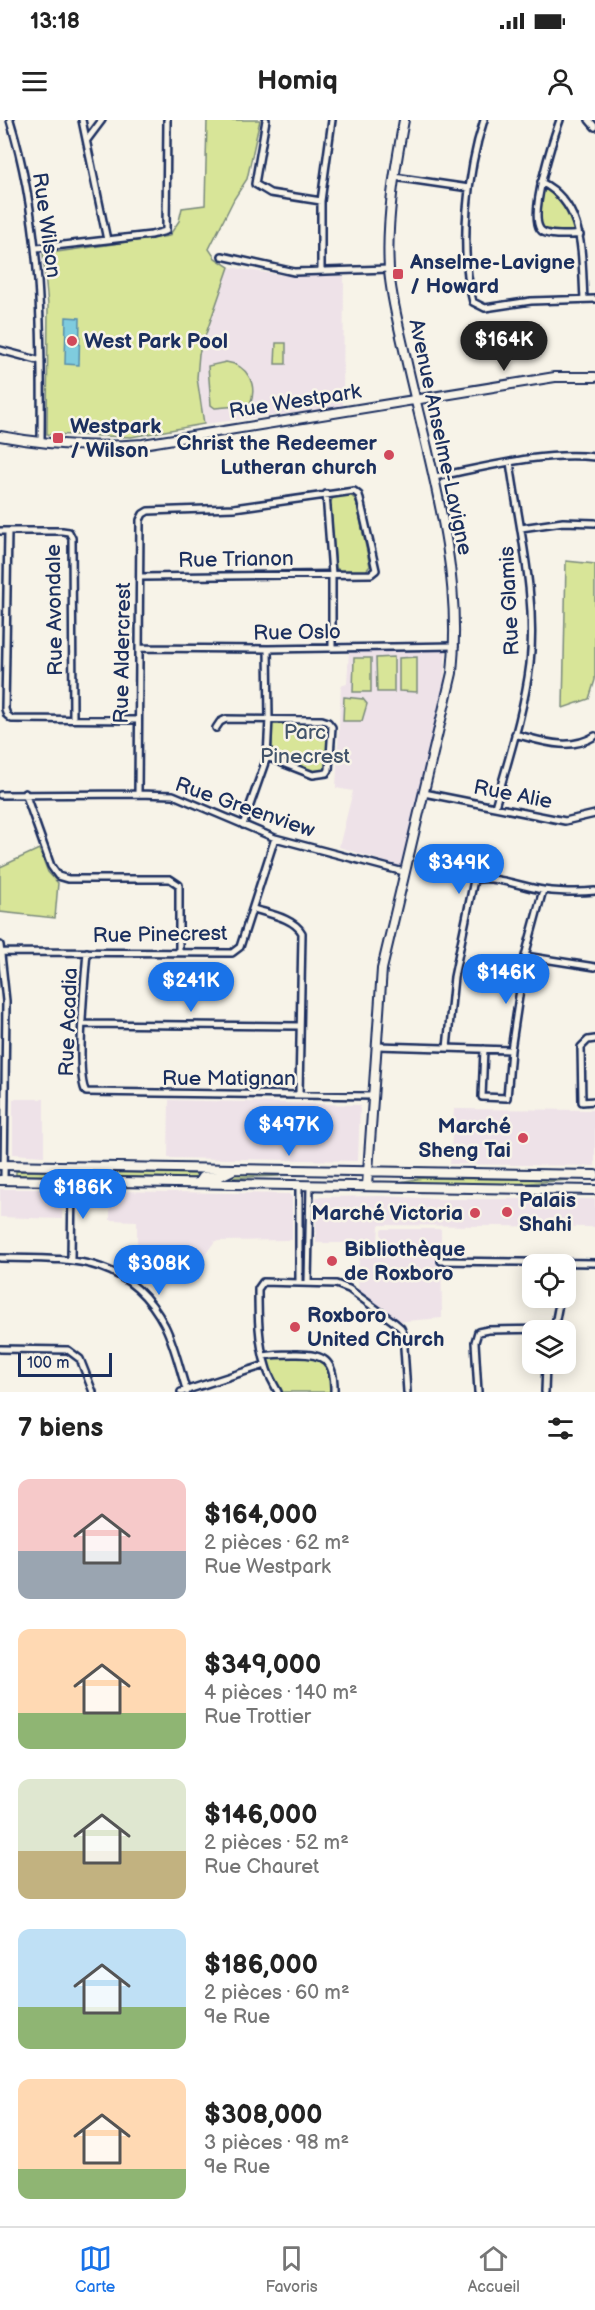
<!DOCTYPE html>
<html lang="fr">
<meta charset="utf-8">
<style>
:root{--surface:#fff;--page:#f6f6f6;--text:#222;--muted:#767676;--line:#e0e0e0;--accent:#1a73e8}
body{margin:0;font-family:"Balsamiq Sans",sans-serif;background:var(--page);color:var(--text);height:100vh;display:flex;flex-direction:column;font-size:22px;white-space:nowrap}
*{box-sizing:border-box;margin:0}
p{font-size:20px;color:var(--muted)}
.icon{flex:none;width:33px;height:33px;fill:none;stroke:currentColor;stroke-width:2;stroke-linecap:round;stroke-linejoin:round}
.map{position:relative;height:1272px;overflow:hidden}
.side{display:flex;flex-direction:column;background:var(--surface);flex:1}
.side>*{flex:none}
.controls{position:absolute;left:522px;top:1134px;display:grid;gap:12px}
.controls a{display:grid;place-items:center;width:54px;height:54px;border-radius:12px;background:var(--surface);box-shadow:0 3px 15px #0003;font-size:30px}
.scale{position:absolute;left:18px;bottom:15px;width:94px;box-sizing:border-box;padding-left:6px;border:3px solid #1b2f5e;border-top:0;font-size:16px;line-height:21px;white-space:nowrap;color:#1b2f5e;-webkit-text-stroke:4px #f7f3e8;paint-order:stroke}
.price{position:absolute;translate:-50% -51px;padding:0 14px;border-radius:21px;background:var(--accent);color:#fff;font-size:20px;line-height:39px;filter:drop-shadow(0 2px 3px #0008)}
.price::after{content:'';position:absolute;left:50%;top:36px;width:18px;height:14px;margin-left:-9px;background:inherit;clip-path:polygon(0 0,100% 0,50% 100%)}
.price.current{background:#222;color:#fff}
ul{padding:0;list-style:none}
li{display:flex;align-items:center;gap:18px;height:150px;padding:0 18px}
li span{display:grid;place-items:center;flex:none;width:168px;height:120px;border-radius:12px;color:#555}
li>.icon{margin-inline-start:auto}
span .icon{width:72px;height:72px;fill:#fffc;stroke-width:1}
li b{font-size:26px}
h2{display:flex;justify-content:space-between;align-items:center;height:72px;padding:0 18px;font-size:26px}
.status{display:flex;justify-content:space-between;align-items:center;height:42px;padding:0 30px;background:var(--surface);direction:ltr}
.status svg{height:16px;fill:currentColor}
header{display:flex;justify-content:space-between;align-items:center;height:78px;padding:0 18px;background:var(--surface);font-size:27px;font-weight:800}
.tabs{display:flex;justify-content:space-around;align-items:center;height:84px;border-top:2px solid var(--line);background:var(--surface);font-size:16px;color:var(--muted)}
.tabs a{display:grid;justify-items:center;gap:3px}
.tabs .current{color:var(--accent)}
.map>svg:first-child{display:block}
.built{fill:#eee2e8}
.green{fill:#d8e598;stroke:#7a8a7b;stroke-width:1.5}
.water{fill:#7fccde;stroke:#578dab;stroke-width:1.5}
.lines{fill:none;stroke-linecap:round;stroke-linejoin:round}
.street-casing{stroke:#1b2f5e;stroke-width:10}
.secondary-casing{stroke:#1b2f5e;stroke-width:12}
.street{stroke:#f7f3e8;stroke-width:5}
.secondary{stroke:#f7f3e8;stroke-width:8}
.poi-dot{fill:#d1495b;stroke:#f7f3e8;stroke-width:2}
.labels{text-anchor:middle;stroke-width:5;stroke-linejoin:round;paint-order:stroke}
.street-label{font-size:21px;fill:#1b2f5e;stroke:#f7f3e8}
.poi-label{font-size:21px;font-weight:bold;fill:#1b2f5e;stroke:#f7f3e8;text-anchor:start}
.park-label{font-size:21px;fill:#41536a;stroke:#f7f3e8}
</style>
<div class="status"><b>13:18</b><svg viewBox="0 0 49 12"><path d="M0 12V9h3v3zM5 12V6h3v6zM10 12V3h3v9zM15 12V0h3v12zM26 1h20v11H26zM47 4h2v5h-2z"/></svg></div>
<header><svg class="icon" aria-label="menu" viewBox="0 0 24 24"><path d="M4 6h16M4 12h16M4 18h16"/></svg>Homiq<svg class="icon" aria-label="person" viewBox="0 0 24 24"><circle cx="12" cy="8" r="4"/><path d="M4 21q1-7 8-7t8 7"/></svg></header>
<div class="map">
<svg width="595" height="1272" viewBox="0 0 595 1272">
<rect width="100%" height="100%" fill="#f7f3e8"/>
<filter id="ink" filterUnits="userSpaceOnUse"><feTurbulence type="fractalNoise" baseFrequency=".0167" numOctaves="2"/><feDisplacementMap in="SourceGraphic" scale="12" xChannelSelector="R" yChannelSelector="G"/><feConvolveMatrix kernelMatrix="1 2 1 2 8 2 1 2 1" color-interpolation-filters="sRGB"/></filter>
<g filter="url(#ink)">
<path class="built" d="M 229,147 L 282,155 L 344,156 L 343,287 L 204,304 L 197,258 L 199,234 Z
M 446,530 L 444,562 L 401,747 L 339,727 L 353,671 L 336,668 L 341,566 L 347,564 L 349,531 Z
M 13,979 L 44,979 L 44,1036 L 13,1034 Z
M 169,980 L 360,985 L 358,1041 L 168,1038 Z
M 454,989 L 595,990 L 595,1046 L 450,1044 Z
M 0,1069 L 63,1069 L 62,1099 L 0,1097 Z
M 110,1071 L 289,1074 L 292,1077 L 292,1120 L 215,1121 L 205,1135 L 137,1135 L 137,1101 L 110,1100 Z
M 381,1076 L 441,1079 L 595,1079 L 595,1107 L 379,1105 L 378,1123 L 316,1123 L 316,1077 Z
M 381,1109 L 441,1109 L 442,1198 L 394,1202 L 358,1178 L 359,1126 L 381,1126 Z"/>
<path class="green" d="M 207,0 L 260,0 L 247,59 L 234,79 L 209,129 L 215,138 L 229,147 L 199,234 L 197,258 L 204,304 L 131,317 L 47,314 L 48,185 L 43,134 L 169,116 L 179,101 L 182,88 L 205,85 Z
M 544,66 C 563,74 570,95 577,113 L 550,112 L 542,106 L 540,98 Z
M 276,223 L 286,223 L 286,244 L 275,244 Z
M 226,242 C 248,245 258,265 250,285 L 215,288 L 211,285 L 208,246 Z
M 349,374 L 356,380 L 370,446 L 365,452 L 341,451 L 336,448 L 330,383 L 334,376 Z
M 566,441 L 595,444 L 595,560 L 589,579 L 563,588 Z
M 394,537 L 394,572 L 377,572 L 376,538 Z
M 417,537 L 417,572 L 399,571 L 399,538 Z
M 354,538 L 371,538 L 371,572 L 353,572 Z
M 344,577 L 363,579 L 367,584 L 362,601 L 343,601 Z
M 272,602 L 320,602 L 326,604 L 329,608 L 326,649 C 312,657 286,642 272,637 Z
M 39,729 L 48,752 L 58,763 L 55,798 L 0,792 L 0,747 Z
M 16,1051 L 199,1054 L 195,1058 L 16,1055 Z
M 236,1054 L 279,1055 L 279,1056 L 221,1058 Z
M 423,1058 L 569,1060 L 517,1064 L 399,1062 Z
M 308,1234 C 330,1241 336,1248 335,1272 L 278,1272 L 264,1236 Z"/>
<path class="water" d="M 66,197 L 80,198 L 79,245 L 65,244 Z"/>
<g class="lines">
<g class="street-casing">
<path id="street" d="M 10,0 C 42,105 42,214 41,323
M 82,0 L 107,120
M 266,0 L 255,64 L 270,73 L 321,81
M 484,0 C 467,51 459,130 473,182 L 485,188 L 531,181 L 595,179
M 560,0 C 553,19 529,93 540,109 C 546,118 570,114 580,115
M 589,0 L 595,7
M 87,20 L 102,0
M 394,57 L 469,68
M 541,62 C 586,85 581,134 584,179
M 37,128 L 151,115 L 166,111 L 167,0
M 222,136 L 294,152 L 389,149
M 321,151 L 321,81 L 332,0
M 0,230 L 41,241
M 435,357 C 486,347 544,331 595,337
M 326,374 L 332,454 L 332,528
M 521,408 L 563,402 L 595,403
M 0,411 L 62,411 L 69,412 L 72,418 L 73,599
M 8,411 L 5,589 L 7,595 L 12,599 L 137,600
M 139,528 L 268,529 L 455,526
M 216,608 L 220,602 L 226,599 L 322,600 L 328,602 L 332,607 L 329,650 L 327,653 L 313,655 L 267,637
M 515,614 C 542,621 569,632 595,616
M 25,673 L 51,746 L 58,756 L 68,759 L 170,759 L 179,765 L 179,833
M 424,673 L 565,701 L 595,694
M 138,674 L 140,400 L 143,394 L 148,391 L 234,388 L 354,371 L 359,375 L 376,450 L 371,454 L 141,457
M 0,675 L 138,674 L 173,675 L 275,718 L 404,752
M 495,687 C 508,640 524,592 530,544 C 537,476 519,408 510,342
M 243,705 L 267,637 L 269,598 L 268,529
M 254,789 C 269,794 294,798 302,813 L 299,974
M 0,825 L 6,881 L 4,1060
M 2,832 L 232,833 L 240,827 L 275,718
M 87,832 C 85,857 75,955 86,972 L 373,976
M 525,836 L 595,847
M 82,904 L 300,906
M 595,919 L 588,920 L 581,927 L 582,982 L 595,981
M 377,926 L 511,930
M 447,928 L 454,857 L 474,760 C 496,755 521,767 543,770 C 560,772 578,773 595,771
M 484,929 L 482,977 L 507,978 L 511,930 L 525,836 L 543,770
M 0,1138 C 69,1139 128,1134 165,1206 C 175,1226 180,1251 187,1272
M 71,1139 L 72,1061
M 441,1141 L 595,1143
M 299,1162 L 299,1066
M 308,1162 L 310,1066
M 554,1210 L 560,1178
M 0,1229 L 68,1230 L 80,1239 L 93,1272
M 264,1236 C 273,1234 283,1234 293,1234 C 324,1233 335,1240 334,1272
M 181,1272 L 265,1245
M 278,1272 C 274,1264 268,1255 266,1246 C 258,1222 258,1194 258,1169 L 263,1162 L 336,1164 L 349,1169 L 394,1202 L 401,1208 L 403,1213 L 407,1272
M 478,1272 L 475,1222 L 478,1212 L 488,1210 L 554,1209
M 545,1272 L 546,1244"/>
</g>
<g class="secondary-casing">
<path id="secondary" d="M 0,316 C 48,325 95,328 143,324 L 555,257 L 595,257
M 0,1045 L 595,1055
M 0,1060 L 595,1070
M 198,1063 L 202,1057 L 221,1056 L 233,1050
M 367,1066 L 382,849 L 452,553 C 463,446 429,342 406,239 C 400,210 391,179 389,149 C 386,100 395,49 404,0"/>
</g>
<use href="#street" class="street"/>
<use href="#secondary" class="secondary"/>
</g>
</g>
<g class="poi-dot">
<rect x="392" y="148" width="12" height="12" rx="3"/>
<circle cx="72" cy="221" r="6"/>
<rect x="52" y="312" width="12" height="12" rx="3"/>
<circle cx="389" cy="335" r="6"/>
<circle cx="523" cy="1018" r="6"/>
<circle cx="507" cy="1092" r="6"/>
<circle cx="475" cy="1093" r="6"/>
<circle cx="332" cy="1141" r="6"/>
<circle cx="295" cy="1207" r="6"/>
</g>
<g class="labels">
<g class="street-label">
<text transform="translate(47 105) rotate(82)" y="7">Rue Wilson</text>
<text transform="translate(295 281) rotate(-9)" y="7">Rue Westpark</text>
<text transform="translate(441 317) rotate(78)" y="7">Avenue Anselme-Lavigne</text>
<text transform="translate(236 439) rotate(-1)" y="7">Rue Trianon</text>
<text transform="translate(509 481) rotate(-93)" y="7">Rue Glamis</text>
<text transform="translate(54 490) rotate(-91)" y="7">Rue Avondale</text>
<text transform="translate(297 512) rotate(-1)" y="7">Rue Oslo</text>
<text transform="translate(122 533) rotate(-89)" y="7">Rue Aldercrest</text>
<text transform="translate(513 674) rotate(11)" y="7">Rue Alie</text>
<text transform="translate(245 687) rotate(19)" y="7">Rue Greenview</text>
<text transform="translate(160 814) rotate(-1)" y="7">Rue Pinecrest</text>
<text transform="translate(68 902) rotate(-88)" y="7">Rue Acadia</text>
<text x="229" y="965">Rue Matignan</text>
</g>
<g class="poi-label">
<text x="410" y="149">Anselme-Lavigne<tspan x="410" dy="24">/ Howard</tspan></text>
<text x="84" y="228">West Park Pool</text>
<text x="70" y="313">Westpark<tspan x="70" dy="24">/ Wilson</tspan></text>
<text x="377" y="330" text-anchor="end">Christ the Redeemer<tspan x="377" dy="24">Lutheran church</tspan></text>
<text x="511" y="1013" text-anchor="end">Marché<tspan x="511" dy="24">Sheng Tai</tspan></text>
<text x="519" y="1087">Palais<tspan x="519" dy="24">Shahi</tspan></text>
<text x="463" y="1100" text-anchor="end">Marché Victoria</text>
<text x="344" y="1136">Bibliothèque<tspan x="344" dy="24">de Roxboro</tspan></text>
<text x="307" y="1202">Roxboro<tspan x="307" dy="24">United Church</tspan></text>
</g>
<g class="park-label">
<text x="305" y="619">Parc<tspan x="305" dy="24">Pinecrest</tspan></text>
</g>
</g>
</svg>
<div class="controls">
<a><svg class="icon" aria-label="locate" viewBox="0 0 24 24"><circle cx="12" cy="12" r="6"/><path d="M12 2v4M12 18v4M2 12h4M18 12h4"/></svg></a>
<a><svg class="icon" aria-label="layers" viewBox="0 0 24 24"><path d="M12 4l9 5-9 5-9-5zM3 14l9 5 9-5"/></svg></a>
</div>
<div class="scale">100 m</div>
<b class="price current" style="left:504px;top:252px">$164K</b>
<b class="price" style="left:459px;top:775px">$349K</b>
<b class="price" style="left:506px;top:885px">$146K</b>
<b class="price" style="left:191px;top:893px">$241K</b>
<b class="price" style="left:289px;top:1037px">$497K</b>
<b class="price" style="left:83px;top:1100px">$186K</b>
<b class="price" style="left:159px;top:1176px">$308K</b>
</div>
<section class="side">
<h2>7 biens<svg class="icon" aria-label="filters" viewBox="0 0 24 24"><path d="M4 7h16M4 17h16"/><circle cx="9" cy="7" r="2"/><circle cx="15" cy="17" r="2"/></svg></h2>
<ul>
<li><span style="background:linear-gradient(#f6c9c9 60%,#9aa5b1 0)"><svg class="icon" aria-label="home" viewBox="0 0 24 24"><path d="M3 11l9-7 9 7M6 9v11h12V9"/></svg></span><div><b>$164,000</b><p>2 pièces · 62 m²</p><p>Rue Westpark</p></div></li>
<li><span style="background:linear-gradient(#ffd9b3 70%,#8fb573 0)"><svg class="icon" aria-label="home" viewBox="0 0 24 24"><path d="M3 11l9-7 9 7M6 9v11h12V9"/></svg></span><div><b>$349,000</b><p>4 pièces · 140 m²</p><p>Rue Trottier</p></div></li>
<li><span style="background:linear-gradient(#dfe7d0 60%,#c2b280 0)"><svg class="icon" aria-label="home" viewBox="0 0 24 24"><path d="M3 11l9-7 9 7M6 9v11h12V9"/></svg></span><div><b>$146,000</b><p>2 pièces · 52 m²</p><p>Rue Chauret</p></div></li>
<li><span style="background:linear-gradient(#bfe0f5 65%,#8fb573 0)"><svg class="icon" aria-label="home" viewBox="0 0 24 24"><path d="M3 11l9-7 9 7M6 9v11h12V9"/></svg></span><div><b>$186,000</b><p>2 pièces · 60 m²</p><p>9e Rue</p></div></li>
<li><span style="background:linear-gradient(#ffd9b3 75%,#8fb573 0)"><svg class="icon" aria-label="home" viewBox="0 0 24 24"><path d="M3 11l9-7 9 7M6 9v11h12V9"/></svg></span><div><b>$308,000</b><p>3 pièces · 98 m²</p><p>9e Rue</p></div></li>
</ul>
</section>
<nav class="tabs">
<a class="current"><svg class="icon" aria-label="map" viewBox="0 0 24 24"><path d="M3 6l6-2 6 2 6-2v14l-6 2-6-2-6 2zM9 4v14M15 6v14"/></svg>Carte</a>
<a><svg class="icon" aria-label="saved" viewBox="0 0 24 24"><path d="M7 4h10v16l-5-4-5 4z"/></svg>Favoris</a>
<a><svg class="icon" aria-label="home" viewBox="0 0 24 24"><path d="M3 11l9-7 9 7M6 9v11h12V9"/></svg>Accueil</a>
</nav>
